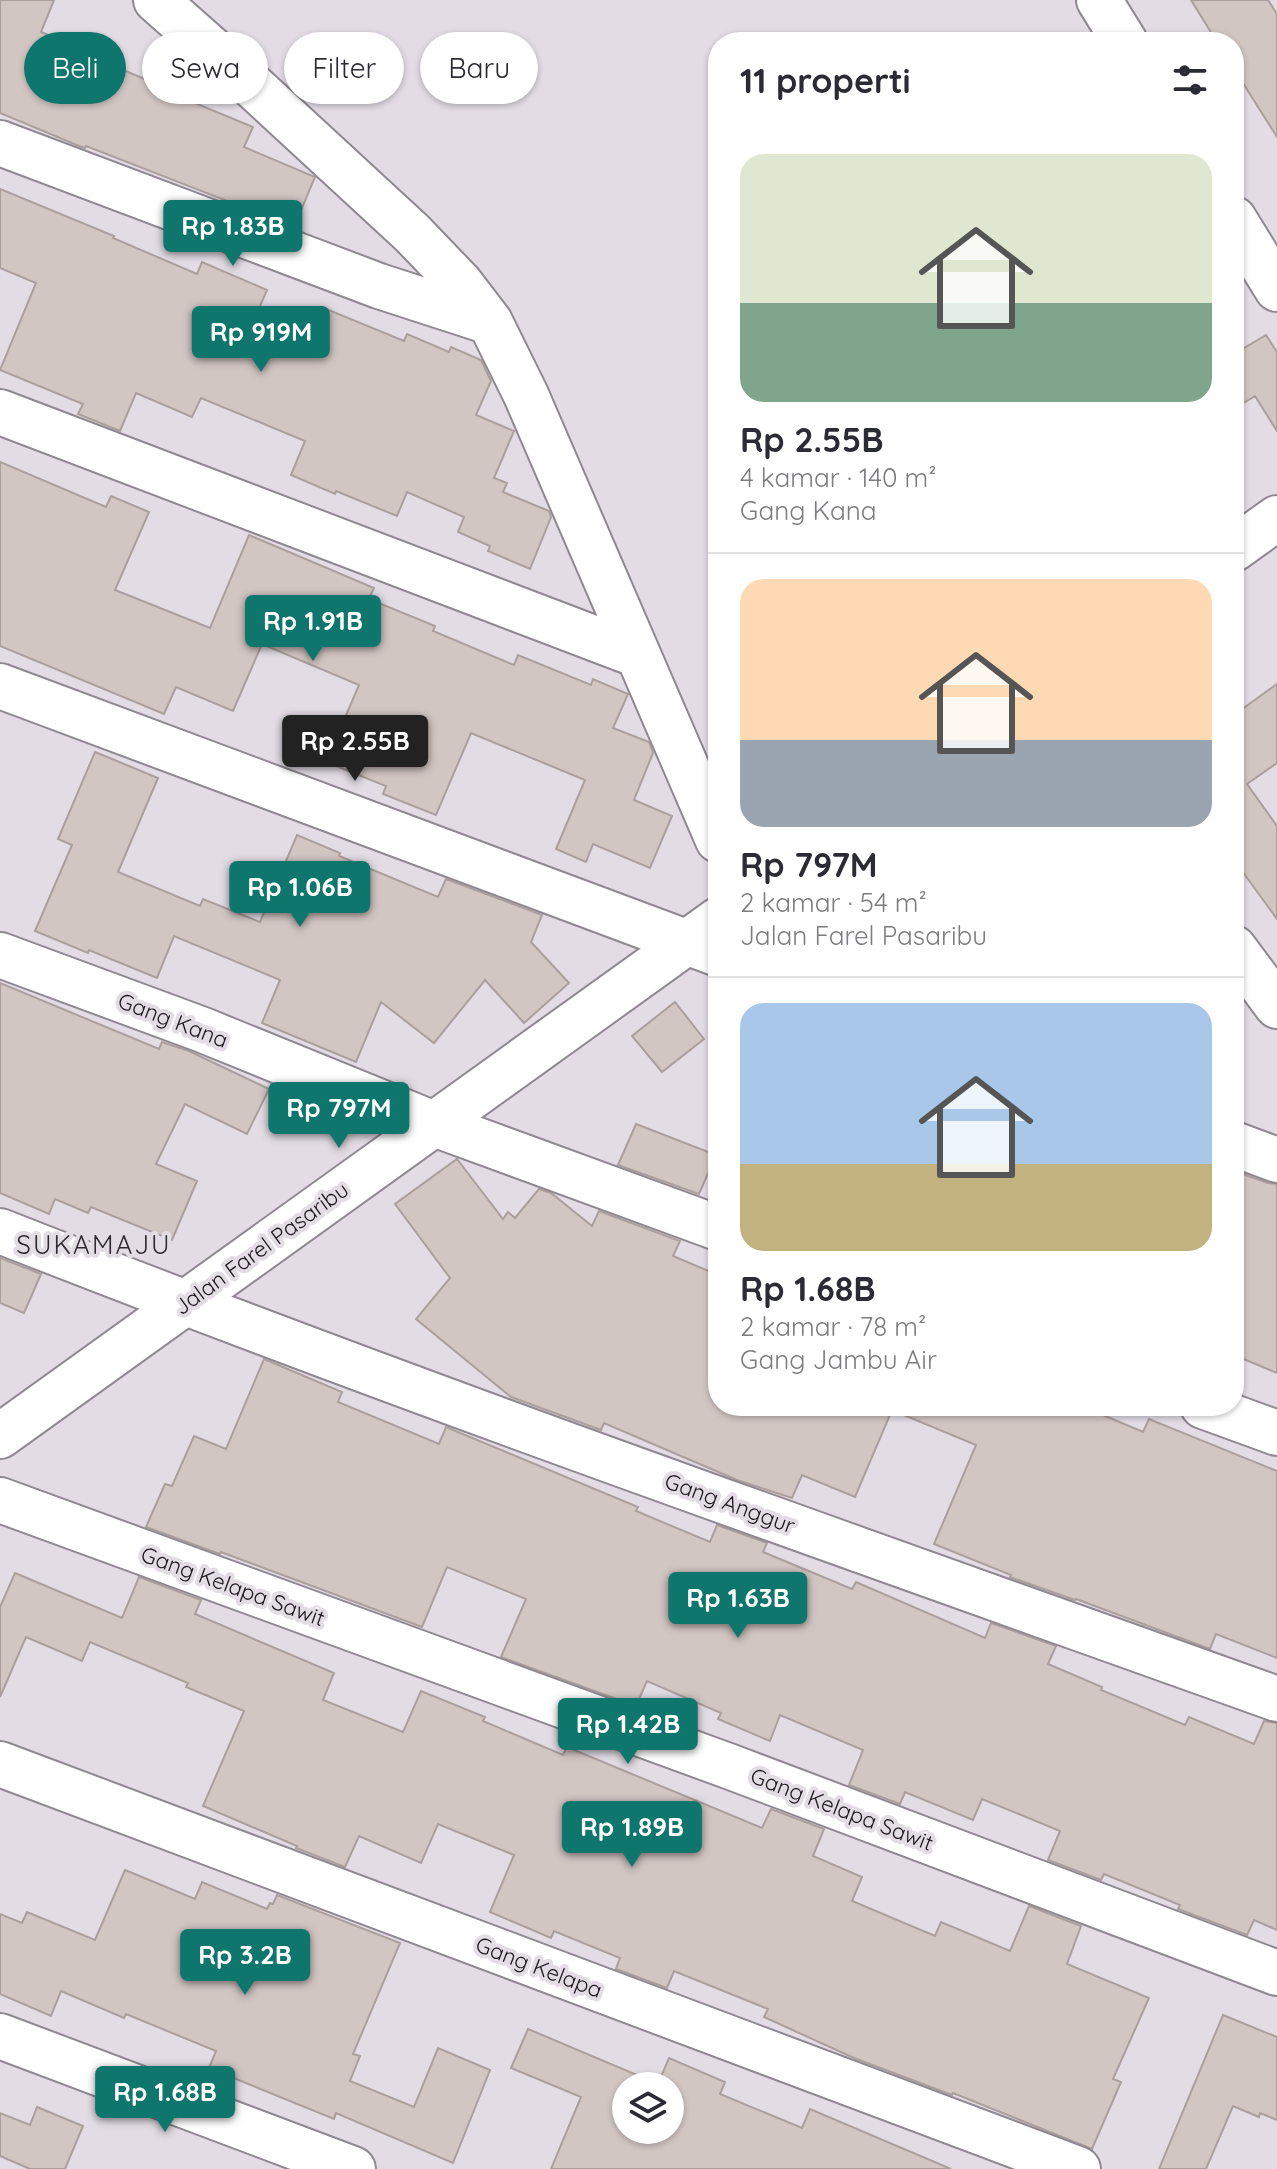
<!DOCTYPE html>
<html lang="id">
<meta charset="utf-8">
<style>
:root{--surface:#fff;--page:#f2f2f3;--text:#2b2b33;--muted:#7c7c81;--line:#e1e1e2;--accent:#0f766e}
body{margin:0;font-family:Quicksand,sans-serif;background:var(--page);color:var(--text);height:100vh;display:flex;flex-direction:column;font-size:30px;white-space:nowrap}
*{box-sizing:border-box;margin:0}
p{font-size:26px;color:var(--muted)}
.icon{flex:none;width:44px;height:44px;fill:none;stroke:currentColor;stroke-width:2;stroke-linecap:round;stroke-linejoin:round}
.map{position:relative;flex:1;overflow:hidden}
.sheet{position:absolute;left:708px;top:32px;width:536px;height:1384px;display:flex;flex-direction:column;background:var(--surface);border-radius:32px;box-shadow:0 2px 6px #0004}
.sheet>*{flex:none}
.top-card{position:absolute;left:24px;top:32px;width:564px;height:72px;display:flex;gap:16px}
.tools{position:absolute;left:612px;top:2072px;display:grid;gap:16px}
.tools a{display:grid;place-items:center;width:72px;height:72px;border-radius:50%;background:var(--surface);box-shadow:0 2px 6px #0004;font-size:40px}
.price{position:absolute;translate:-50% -68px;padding:0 18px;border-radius:8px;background:var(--accent);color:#fff;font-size:26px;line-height:52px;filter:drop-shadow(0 2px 4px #0008)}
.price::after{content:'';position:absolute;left:50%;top:48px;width:24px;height:18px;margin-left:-12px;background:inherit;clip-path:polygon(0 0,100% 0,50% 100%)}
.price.on{background:#222;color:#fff}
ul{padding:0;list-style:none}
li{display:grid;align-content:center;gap:16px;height:424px;padding:0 32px}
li+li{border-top:2px solid var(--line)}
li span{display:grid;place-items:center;height:248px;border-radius:24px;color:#555}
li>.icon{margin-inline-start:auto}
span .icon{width:144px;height:144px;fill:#fffc;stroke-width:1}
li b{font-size:34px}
h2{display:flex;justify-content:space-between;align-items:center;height:96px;padding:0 32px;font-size:34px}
.tag{padding:0 28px;border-radius:36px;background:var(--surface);box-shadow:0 2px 6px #0004;font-size:28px;line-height:72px}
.tag.on{background:var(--accent);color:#fff}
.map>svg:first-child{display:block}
.building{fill:#d2c6c3;stroke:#ab9f9c;stroke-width:2;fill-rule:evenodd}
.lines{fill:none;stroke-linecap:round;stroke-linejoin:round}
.street-casing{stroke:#8f8891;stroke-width:48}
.secondary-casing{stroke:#8f8891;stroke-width:48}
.street{stroke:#fff;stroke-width:44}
.secondary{stroke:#fff;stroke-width:44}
.labels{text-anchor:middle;stroke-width:8;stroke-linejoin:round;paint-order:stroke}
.street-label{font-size:22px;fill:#1a171a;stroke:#e3dce5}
.quarter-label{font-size:26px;letter-spacing:2px;fill:#2e2930;stroke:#e3dce5}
</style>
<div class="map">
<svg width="1277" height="2169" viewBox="0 0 1277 2169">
<rect width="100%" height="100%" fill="#e3dce5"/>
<path class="building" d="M 0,0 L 54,0 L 41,32 L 120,65 L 119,68 L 179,94 L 178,96 L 253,127 L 244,147 L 315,177 L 294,227 L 86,146 L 85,148 L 79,146 L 0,113 Z
M 1191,0 L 1268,0 L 1277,14 L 1277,137 L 1234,69 L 1234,42 L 1217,42 Z
M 0,189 L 114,236 L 113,238 L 197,274 L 202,262 L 267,290 L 254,320 L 310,344 L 324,308 L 404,341 L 407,334 L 449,352 L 451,347 L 481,360 L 491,381 L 476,415 L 514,431 L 494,478 L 507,483 L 503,492 L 549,511 L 551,517 L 530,569 L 488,551 L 490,546 L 458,532 L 464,517 L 407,492 L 397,516 L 336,491 L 335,494 L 291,475 L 305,441 L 201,398 L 192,417 L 136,393 L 120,431 L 78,414 L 83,404 L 0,370 L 36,283 L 0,268 Z
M 1266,335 L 1277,352 L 1277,431 L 1255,396 L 1234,409 L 1234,354 Z
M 0,462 L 106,507 L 111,496 L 149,512 L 115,590 L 210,628 L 249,535 L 374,588 L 369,599 L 435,626 L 433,631 L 514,665 L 518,655 L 591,685 L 593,679 L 628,694 L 613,728 L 649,742 L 653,753 L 634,800 L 672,816 L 650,868 L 593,844 L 586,862 L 556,849 L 585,780 L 471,733 L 436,815 L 383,794 L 386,786 L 326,762 L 359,685 L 262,644 L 233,711 L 176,687 L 164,714 L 0,646 Z
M 1277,684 L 1277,763 L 1247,784 L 1277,826 L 1277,919 L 1234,860 L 1234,715 Z
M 95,752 L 158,778 L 118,872 L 200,906 L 203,899 L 260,922 L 297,835 L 340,853 L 339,856 L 438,897 L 446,879 L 542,915 L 531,942 L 569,983 L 524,1023 L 485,980 L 434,1043 L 381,1002 L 356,1062 L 262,1023 L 280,980 L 174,936 L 157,978 L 89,950 L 88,953 L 35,931 L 72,845 L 58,839 Z
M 0,983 L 159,1049 L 162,1042 L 189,1051 L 269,1089 L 247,1134 L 185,1104 L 156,1164 L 197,1181 L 172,1240 L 91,1207 L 88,1213 L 55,1199 L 49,1214 L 0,1193 Z
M 675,1002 L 704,1039 L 662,1072 L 632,1036 Z
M 636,1124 L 716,1155 L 699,1194 L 618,1165 Z
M 457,1159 L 503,1219 L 508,1212 L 515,1218 L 539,1189 L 551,1193 L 592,1226 L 599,1211 L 680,1241 L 673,1256 L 718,1275 L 718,1406 L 1082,1406 L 1143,1432 L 1149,1419 L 1277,1471 L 1277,1658 L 1216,1634 L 1210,1649 L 1076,1599 L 1075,1600 L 1010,1577 L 1011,1575 L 934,1544 L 976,1445 L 892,1410 L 855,1497 L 802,1475 L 792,1498 L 737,1480 L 604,1423 L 601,1430 L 511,1397 L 416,1319 L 450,1278 L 395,1204 Z
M 1234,1171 L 1268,1183 L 1277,1184 L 1277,1373 L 1234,1355 Z
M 0,1258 L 41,1274 L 24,1313 L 0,1303 Z
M 264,1359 L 342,1392 L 338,1402 L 439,1444 L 446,1427 L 638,1507 L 636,1511 L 710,1542 L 717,1525 L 767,1543 L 763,1552 L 852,1589 L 856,1582 L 985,1638 L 991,1623 L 1056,1646 L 1048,1664 L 1102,1687 L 1101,1690 L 1185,1725 L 1189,1717 L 1254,1744 L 1264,1721 L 1277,1723 L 1277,1930 L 1254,1920 L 1247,1935 L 1178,1909 L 1180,1905 L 1104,1874 L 1101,1880 L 1048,1860 L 1060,1831 L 982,1799 L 973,1820 L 905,1792 L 900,1804 L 849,1785 L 863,1750 L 780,1715 L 770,1741 L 718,1719 L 721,1713 L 647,1681 L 636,1706 L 501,1657 L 526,1599 L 447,1567 L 422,1627 L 221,1552 L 220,1554 L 146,1527 L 165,1484 L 172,1486 L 194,1436 L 226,1449 Z
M 15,1573 L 122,1618 L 139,1577 L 201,1600 L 195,1614 L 334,1673 L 323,1700 L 403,1732 L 421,1691 L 485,1717 L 483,1721 L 563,1755 L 567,1747 L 762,1828 L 771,1809 L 824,1829 L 813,1856 L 862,1877 L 852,1901 L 935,1936 L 941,1922 L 1010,1951 L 1029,1906 L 1081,1926 L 1067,1964 L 1149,1998 L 1113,2079 L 1121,2082 L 1092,2149 L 953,2093 L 952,2095 L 854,2058 L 764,2017 L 768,2009 L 674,1971 L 667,1988 L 616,1969 L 620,1958 L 554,1931 L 551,1938 L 490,1912 L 514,1855 L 438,1824 L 421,1863 L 359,1836 L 345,1867 L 296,1848 L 297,1846 L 203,1806 L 244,1711 L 186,1687 L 188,1683 L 90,1642 L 82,1661 L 26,1637 L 0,1697 L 0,1607 Z
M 125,1870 L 195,1899 L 202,1882 L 267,1909 L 270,1903 L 273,1904 L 277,1895 L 400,1943 L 353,2054 L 360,2056 L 350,2081 L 414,2107 L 438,2048 L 490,2070 L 453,2163 L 336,2113 L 334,2119 L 209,2068 L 216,2051 L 126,2014 L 124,2018 L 61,1991 L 51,2016 L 0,1994 L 0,1914 L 22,1923 L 27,1912 L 95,1940 Z
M 1223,2015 L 1277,2037 L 1277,2120 L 1260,2113 L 1259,2117 L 1233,2106 L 1206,2169 L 1159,2169 Z
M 528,2029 L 658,2084 L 669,2058 L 725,2082 L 720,2094 L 802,2128 L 810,2109 L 951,2169 L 551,2169 L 581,2097 L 511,2068 ZM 626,2086 L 670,2086 L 670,2130 L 626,2130 Z
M 37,2107 L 83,2126 L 65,2169 L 30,2169 L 0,2156 L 0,2113 L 30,2125 Z"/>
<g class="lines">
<g class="street-casing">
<path id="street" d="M 156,0 L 244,78 L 412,233 L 461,284 L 490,322 L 526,395 L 718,840
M 1099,0 L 1125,42
M 0,143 L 379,286 L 490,322
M 1234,219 L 1277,289
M 0,412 L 638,655
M 0,686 L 718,954
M 1234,948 L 1277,1006
M 0,955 L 203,1030 L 434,1124 L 718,1228
M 1234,1144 L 1277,1160
M 0,1231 C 422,1397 850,1546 1277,1699
M 1203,1406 L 1277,1433
M 0,1500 L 731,1767 L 1277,1973
M 0,1764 L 1078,2169
M 0,2036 L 353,2169"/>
</g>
<g class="secondary-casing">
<path id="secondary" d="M 1234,549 L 1277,518
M 0,1436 L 718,920"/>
</g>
<use href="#street" class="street"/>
<use href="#secondary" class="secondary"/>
</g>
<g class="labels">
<g class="street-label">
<text transform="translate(173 1020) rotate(21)" y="8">Gang Kana</text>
<text transform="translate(261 1248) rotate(-36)" y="8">Jalan Farel Pasaribu</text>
<text transform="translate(730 1503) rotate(20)" y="8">Gang Anggur</text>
<text transform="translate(233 1586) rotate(20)" y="8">Gang Kelapa Sawit</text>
<text transform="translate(842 1809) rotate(21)" y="8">Gang Kelapa Sawit</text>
<text transform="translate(539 1967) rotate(21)" y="8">Gang Kelapa</text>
</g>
<g class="quarter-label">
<text x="94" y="1254">SUKAMAJU</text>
</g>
</g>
</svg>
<div class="tools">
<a><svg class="icon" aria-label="layers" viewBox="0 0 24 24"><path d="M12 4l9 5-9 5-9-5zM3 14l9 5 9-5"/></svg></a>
</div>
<b class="price" style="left:233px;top:268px">Rp 1.83B</b>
<b class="price" style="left:261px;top:374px">Rp 919M</b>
<b class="price" style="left:313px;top:663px">Rp 1.91B</b>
<b class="price on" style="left:355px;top:783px">Rp 2.55B</b>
<b class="price" style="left:300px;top:929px">Rp 1.06B</b>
<b class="price" style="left:339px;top:1150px">Rp 797M</b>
<b class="price" style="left:738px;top:1640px">Rp 1.63B</b>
<b class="price" style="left:628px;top:1766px">Rp 1.42B</b>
<b class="price" style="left:632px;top:1869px">Rp 1.89B</b>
<b class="price" style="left:245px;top:1997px">Rp 3.2B</b>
<b class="price" style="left:165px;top:2134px">Rp 1.68B</b>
<div class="top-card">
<a class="tag on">Beli</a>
<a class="tag">Sewa</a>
<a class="tag">Filter</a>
<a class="tag">Baru</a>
</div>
<section class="sheet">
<h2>11 properti<svg class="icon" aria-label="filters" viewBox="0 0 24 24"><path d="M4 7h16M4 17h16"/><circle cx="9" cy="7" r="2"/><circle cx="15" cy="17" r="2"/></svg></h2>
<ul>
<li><span style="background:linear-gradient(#dfe7d0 60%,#7fa58c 0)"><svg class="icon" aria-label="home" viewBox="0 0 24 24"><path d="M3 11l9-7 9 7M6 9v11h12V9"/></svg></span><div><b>Rp 2.55B</b><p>4 kamar · 140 m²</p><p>Gang Kana</p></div></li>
<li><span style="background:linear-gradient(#ffd9b3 65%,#9aa5b1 0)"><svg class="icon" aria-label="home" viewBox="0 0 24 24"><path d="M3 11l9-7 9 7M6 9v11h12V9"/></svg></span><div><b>Rp 797M</b><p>2 kamar · 54 m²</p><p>Jalan Farel Pasaribu</p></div></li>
<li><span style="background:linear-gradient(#a9c7e8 65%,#c2b280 0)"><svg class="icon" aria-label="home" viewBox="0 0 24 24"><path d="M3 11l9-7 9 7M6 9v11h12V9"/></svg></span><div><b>Rp 1.68B</b><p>2 kamar · 78 m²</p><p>Gang Jambu Air</p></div></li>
</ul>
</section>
</div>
